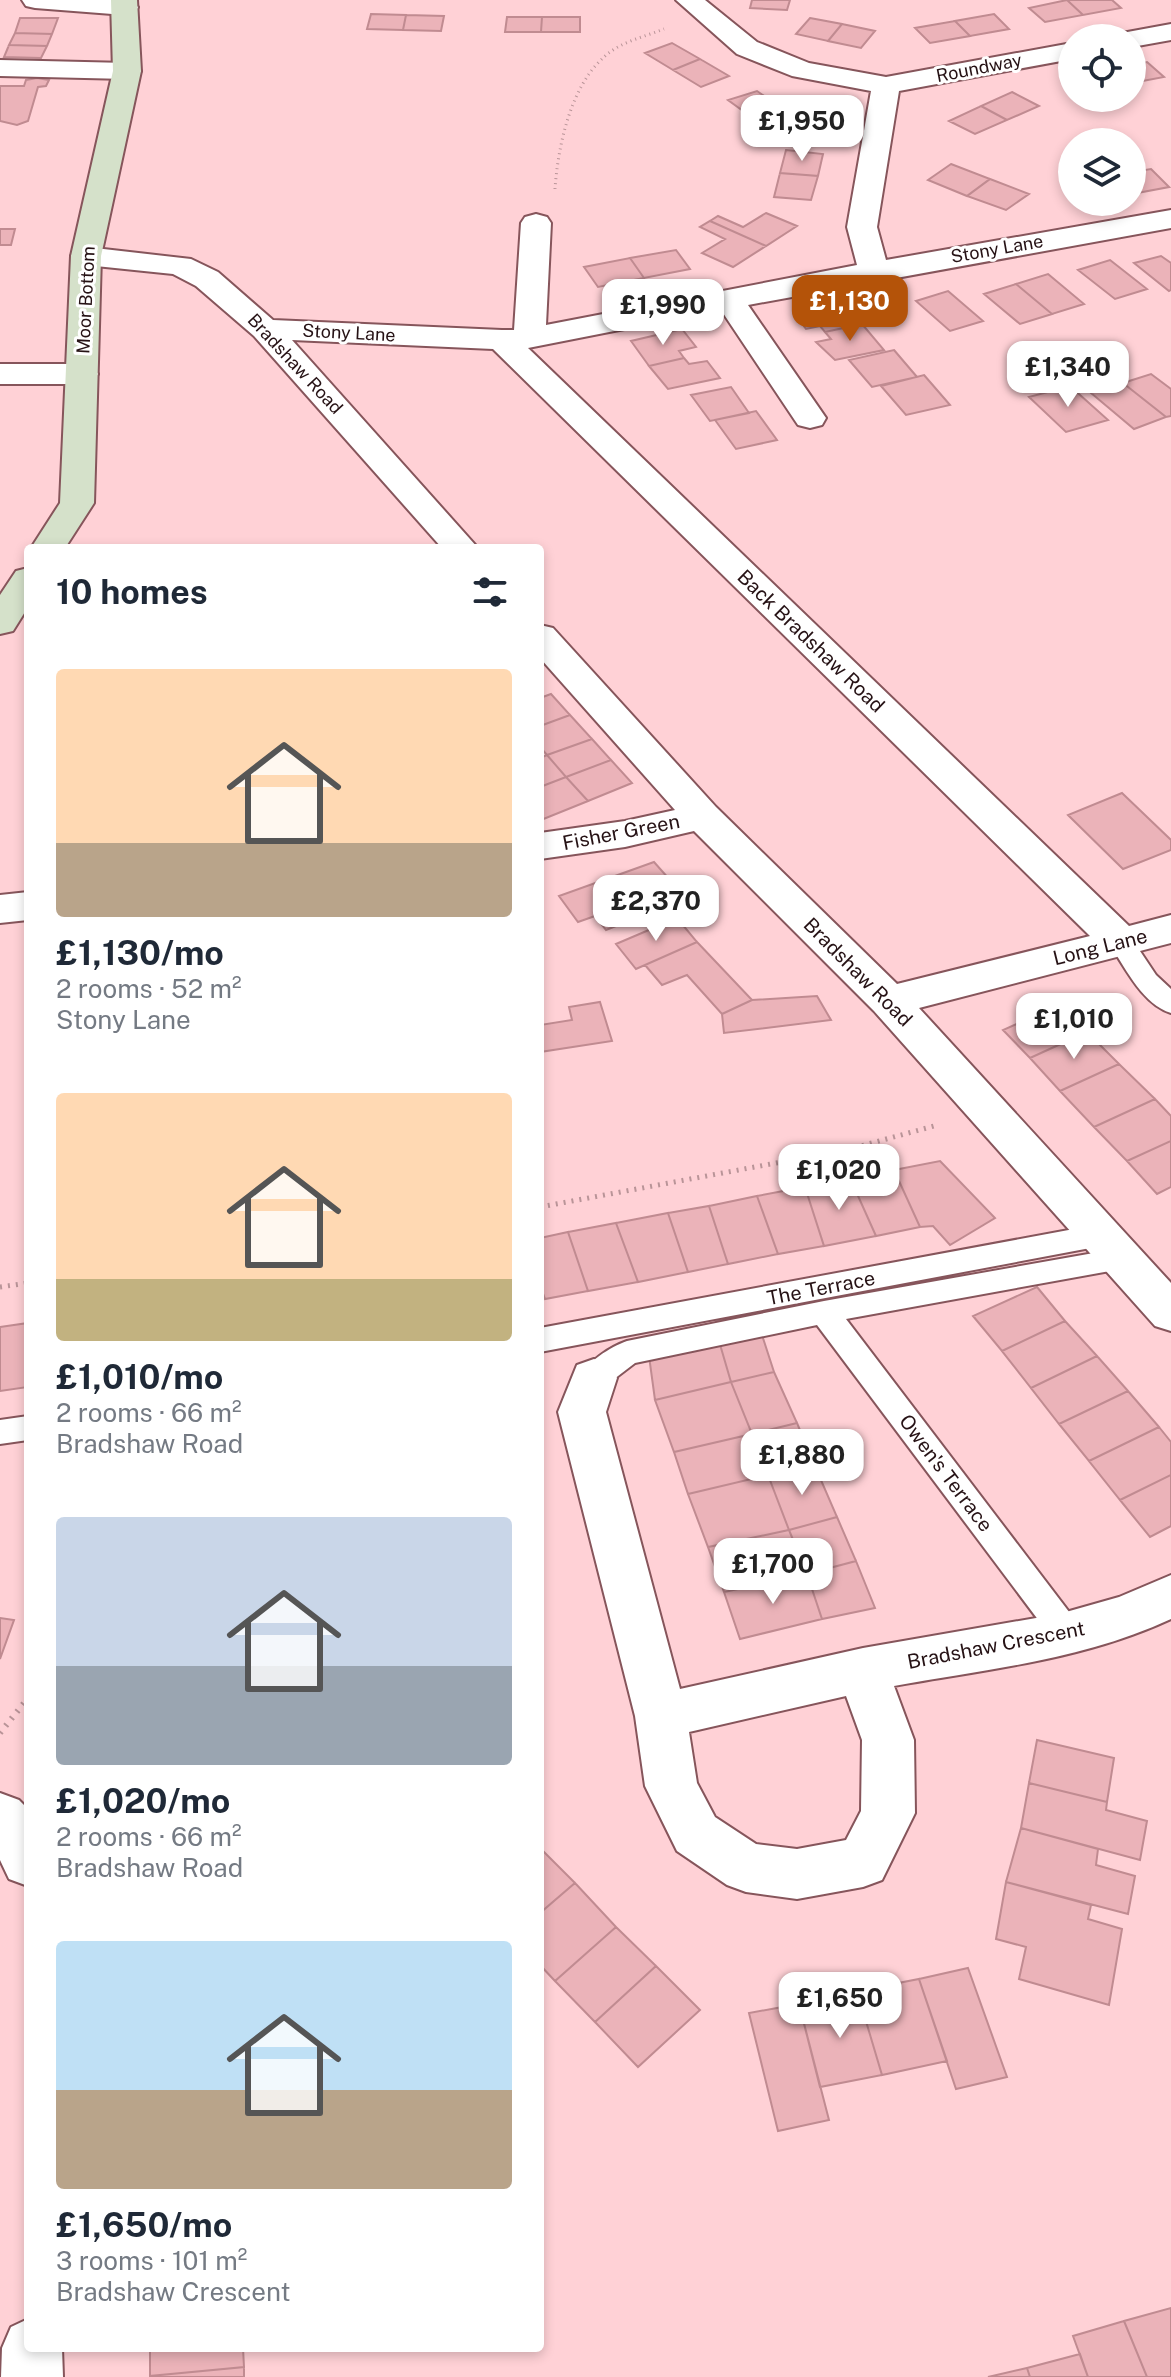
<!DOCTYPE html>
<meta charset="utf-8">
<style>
:root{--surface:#fff;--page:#f6f6f7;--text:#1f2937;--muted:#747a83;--accent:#b45309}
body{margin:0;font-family:"Public Sans",sans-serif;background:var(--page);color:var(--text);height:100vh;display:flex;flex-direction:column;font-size:30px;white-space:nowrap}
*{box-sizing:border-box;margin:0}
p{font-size:26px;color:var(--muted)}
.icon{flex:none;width:44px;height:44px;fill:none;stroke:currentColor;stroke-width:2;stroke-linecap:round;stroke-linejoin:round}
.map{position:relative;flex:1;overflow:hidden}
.drawer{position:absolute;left:24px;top:544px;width:520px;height:1808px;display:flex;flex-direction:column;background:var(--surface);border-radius:8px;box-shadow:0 4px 12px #0003}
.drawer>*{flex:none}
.fabs{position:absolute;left:1058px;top:24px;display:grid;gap:16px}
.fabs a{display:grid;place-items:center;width:88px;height:88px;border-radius:50%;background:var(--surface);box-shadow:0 4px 12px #0003;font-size:40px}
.price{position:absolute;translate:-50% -68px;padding:0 18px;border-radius:16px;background:#fff;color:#222;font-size:26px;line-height:52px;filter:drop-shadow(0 2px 4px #0008)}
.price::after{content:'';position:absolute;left:50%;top:48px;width:24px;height:18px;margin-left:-12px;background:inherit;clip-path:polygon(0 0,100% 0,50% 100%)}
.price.selected{background:var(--accent);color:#fff}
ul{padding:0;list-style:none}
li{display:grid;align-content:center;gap:16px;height:424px;padding:0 32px}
li span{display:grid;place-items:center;height:248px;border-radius:8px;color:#555}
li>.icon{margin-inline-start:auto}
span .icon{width:144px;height:144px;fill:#fffc;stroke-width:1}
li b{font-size:34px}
h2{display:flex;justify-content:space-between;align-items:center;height:96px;padding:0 32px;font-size:34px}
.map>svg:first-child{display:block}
.building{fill:#ebb3b9;stroke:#c08b91;stroke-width:2}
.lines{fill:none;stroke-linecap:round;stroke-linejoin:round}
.lane-casing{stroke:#86555b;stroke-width:4}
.street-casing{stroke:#86555b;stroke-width:4}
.secondary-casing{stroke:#86555b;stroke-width:4}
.path-far2{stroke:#b99498;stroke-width:3;stroke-dasharray:1 4;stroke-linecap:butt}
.path-far1{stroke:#b99498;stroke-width:5;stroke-dasharray:2 6;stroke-linecap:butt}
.path{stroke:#b99498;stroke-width:6;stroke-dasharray:2 7;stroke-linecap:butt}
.lane{fill:#fff;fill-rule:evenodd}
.street{fill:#fff;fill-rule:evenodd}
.secondary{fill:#d5e1ca;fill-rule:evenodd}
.labels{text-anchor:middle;stroke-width:6;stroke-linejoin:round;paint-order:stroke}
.far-street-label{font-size:18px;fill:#261215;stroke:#fff}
.street-label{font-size:20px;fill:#261215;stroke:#fff}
</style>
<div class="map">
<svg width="1171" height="2377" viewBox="0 0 1171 2377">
<rect width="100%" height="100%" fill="#ffd1d6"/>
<path class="building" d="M 752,0 L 790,0 L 787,10 L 750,8 Z
M 1067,0 L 1083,15 L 1045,22 L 1029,8 Z
M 1067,0 L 1112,0 L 1121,8 L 1083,15 Z
M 371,14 L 406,15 L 403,30 L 367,29 Z
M 994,14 L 1009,29 L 970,36 L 955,21 Z
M 406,15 L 444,16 L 441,31 L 403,30 Z
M 507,17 L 542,17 L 541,32 L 505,32 Z
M 542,17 L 580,17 L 580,32 L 541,32 Z
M 20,18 L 58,18 L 52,34 L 15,33 Z
M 810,18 L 842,24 L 828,41 L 796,34 Z
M 955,21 L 970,36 L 930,43 L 915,28 Z
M 842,24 L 875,31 L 861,48 L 828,41 Z
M 15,33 L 52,34 L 47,46 L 9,45 Z
M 672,43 L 700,59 L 673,70 L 645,53 Z
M 9,45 L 47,46 L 41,58 L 4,57 Z
M 700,59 L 729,76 L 701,87 L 673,70 Z
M 1147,62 L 1164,77 L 1132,83 L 1132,65 Z
M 37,78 L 49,80 L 46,86 L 38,87 L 28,121 L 17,125 L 0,121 L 0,86 L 24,86 L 26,80 Z
M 757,91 L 783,109 L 754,119 L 728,100 Z
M 1012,92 L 1039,106 L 1007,120 L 981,106 Z
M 981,106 L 1007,120 L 975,134 L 949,121 Z
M 783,109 L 810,127 L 781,137 L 754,119 Z
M 786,150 L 823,154 L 818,176 L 780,173 Z
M 951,164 L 990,179 L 967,196 L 928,180 Z
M 1151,169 L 1169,187 L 1132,194 L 1132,172 Z
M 780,173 L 818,176 L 811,200 L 774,197 Z
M 990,179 L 1029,194 L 1006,210 L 967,196 Z
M 766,213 L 797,226 L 766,246 L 710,221 L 718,216 L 743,227 Z
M 710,221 L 766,246 L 733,267 L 702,253 L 725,239 L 700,227 Z
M 0,229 L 15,229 L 11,245 L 0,245 Z
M 676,250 L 690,269 L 644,278 L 630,258 Z
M 1161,256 L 1171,263 L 1171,290 L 1169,291 L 1134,263 Z
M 630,258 L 644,278 L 598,287 L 584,267 Z
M 1110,260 L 1147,289 L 1115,299 L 1078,270 Z
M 1048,274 L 1084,304 L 1052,314 L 1016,284 Z
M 1016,284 L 1052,314 L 1020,324 L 984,294 Z
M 948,291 L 983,321 L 950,331 L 916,301 Z
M 844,300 L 862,324 L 825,332 L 820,326 L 806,329 L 800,321 L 804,320 L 797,310 Z
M 862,324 L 884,350 L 835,360 L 816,342 L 831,339 L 825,332 Z
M 682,329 L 696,347 L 679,351 L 684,358 L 649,366 L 631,341 Z
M 894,350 L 917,377 L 872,387 L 849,360 Z
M 684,358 L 689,364 L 707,361 L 720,378 L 668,389 L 649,366 Z
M 1151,374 L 1171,389 L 1171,416 L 1166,417 L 1123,383 Z
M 924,375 L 950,405 L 906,415 L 881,386 Z
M 1123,383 L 1166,417 L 1134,429 L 1091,393 Z
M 1070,386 L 1108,420 L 1066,432 L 1029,397 Z
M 731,387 L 749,413 L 710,421 L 691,395 Z
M 756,411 L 777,440 L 736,449 L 715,420 Z
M 551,694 L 570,715 L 540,726 L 540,698 Z
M 570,715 L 592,739 L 547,755 L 540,747 L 540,726 Z
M 592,739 L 611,760 L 566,777 L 547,755 Z
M 547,755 L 566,777 L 540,787 L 540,758 Z
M 611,760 L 632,783 L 588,801 L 566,777 Z
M 566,777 L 588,801 L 541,820 L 540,787 Z
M 1122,793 L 1171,840 L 1171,850 L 1123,869 L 1068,815 Z
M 654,862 L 686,898 L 606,930 L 595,916 L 578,922 L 559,896 Z
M 677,918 L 697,942 L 636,969 L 616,944 Z
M 697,942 L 752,1000 L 722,1014 L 687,975 L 662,985 L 645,965 Z
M 817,996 L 831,1020 L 724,1033 L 722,1014 L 752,1000 Z
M 600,1002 L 612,1041 L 540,1052 L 540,1025 L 572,1020 L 569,1007 Z
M 1060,1005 L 1087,1032 L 1030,1058 L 1003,1030 Z
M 1087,1032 L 1119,1064 L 1060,1091 L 1030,1058 Z
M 1119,1064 L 1155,1099 L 1094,1127 L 1060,1091 Z
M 1155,1099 L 1171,1116 L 1171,1141 L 1127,1161 L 1094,1127 Z
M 1171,1141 L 1171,1187 L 1157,1194 L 1127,1161 Z
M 940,1161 L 995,1218 L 950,1245 L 933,1226 L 920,1227 L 894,1170 Z
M 894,1170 L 920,1227 L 876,1236 L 850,1178 Z
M 850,1178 L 876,1236 L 824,1246 L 805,1187 Z
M 805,1187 L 824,1246 L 778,1254 L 757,1196 Z
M 757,1196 L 778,1254 L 728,1264 L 709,1206 Z
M 709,1206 L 728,1264 L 688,1272 L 668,1213 Z
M 668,1213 L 688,1272 L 638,1282 L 616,1223 Z
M 616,1223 L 638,1282 L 588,1291 L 568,1232 Z
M 568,1232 L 588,1291 L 545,1299 L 540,1285 L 540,1238 Z
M 1037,1287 L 1065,1321 L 1002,1351 L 973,1316 Z
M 1065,1321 L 1097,1356 L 1031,1388 L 1002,1351 Z
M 28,1323 L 28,1387 L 0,1391 L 0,1327 Z
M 761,1332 L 774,1372 L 731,1382 L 719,1341 Z
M 719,1341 L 731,1382 L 655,1400 L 649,1356 Z
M 1097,1356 L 1128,1391 L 1059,1424 L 1031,1388 Z
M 774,1372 L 797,1423 L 752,1434 L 731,1382 Z
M 731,1382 L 752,1434 L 674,1452 L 655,1400 Z
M 1128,1391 L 1159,1427 L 1089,1461 L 1059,1424 Z
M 797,1423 L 814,1464 L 768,1475 L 752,1434 Z
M 1159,1427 L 1171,1442 L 1171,1475 L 1120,1500 L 1089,1461 Z
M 752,1434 L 768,1475 L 688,1494 L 674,1452 Z
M 814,1464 L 837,1517 L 789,1530 L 768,1475 Z
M 768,1475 L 789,1530 L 708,1547 L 688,1494 Z
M 1171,1475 L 1171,1526 L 1150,1537 L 1120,1500 Z
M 837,1517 L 856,1561 L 807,1574 L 789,1530 Z
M 789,1530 L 807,1574 L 724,1592 L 708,1547 Z
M 856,1561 L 875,1608 L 822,1619 L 807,1574 Z
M 807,1574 L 822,1619 L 740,1639 L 724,1592 Z
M 0,1618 L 14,1620 L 0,1659 Z
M 1037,1740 L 1114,1758 L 1107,1802 L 1029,1783 Z
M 1029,1783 L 1107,1802 L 1106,1810 L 1147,1821 L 1140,1860 L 1021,1828 Z
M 1021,1828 L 1098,1849 L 1096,1865 L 1135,1876 L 1128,1914 L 1006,1882 Z
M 540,1848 L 575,1883 L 540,1913 Z
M 1006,1882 L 1091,1905 L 1088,1919 L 1122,1929 L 1109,2005 L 1019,1979 L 1026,1947 L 996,1939 Z
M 575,1883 L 616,1927 L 555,1981 L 540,1965 L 540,1913 Z
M 616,1927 L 656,1966 L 595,2022 L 555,1981 Z
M 656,1966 L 700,2010 L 638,2067 L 595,2022 Z
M 968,1968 L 1007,2077 L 956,2089 L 919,1979 Z
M 919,1979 L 947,2061 L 882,2075 L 857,1991 Z
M 857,1991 L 882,2075 L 820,2087 L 799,2004 Z
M 799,2004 L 829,2120 L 778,2131 L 749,2013 Z
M 1171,2308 L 1171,2377 L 1147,2377 L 1124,2321 Z
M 1124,2321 L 1147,2377 L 1088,2377 L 1073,2336 Z
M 150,2348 L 243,2348 L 244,2367 L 150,2376 Z
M 1080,2354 L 1088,2377 L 1030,2377 L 1027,2368 Z
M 244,2367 L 244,2377 L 150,2377 L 150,2376 Z
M 1027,2368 L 1030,2377 L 988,2377 Z"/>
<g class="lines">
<g class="lane-casing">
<path id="lane" d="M 1121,933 L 1130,936 L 1156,975 L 1171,989 L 1171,1013 C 1144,1005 1127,971 1112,948 L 1108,942 L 1112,936 Z
M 1101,1224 L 1111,1227 L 1115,1235 L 1111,1243 L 1101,1246 L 540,1352 L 540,1328 Z
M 1122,1248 L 1132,1251 L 1136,1259 L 1132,1267 L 846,1319 L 1079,1625 L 1084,1635 L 1079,1645 L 1068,1649 L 1057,1645 L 817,1325 L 635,1363 L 605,1386 L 594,1390 L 583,1386 L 579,1378 C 587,1362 610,1347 627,1341 L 824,1301 Z
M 28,1416 L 28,1440 L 0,1444 L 0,1420 Z"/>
</g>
<g class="street-casing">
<path id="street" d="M 22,0 L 129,0 L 138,7 L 135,13 L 125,15 L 35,8 L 26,6 Z
M 676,0 L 705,0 L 757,42 L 809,63 L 886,77 L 1072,43 L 1072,59 L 899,91 L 877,227 L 886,260 L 1171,210 L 1171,228 L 748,305 L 826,418 L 822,425 L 810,428 L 798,425 L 721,310 L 528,348 L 1129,926 L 1171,915 L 1171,943 L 919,1008 L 1171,1283 L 1171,1331 L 1155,1326 L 874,1011 L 694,831 L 625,847 L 540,859 L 540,833 L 625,821 L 675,810 L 540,658 L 540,625 L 553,628 L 716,807 L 897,984 L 1090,936 L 493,349 L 292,340 L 478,548 L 442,548 L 254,336 L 196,286 L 173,274 L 86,265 L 75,262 L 71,256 L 75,250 L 86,247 L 191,259 L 218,272 L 273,320 L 502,330 L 514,330 L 521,223 L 525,217 L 536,214 L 547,217 L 551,223 L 546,325 L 857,265 L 847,227 L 871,91 L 792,76 L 737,54 Z
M 1171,24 L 1171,40 L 1132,47 L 1132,38 L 1119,38 L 1122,33 Z
M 0,60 L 127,63 L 137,65 L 141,71 L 137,77 L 127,79 L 0,76 Z
M 0,364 L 82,364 L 93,367 L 98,374 L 93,381 L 82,384 L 0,384 Z
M 28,892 L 28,920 L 0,923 L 0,895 Z
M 594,1359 L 611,1365 L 617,1378 L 606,1412 L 680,1689 L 863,1648 L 1059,1614 L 1119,1597 L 1171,1575 L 1171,1619 C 1083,1660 988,1669 894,1686 L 914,1740 L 915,1813 L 882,1880 L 863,1887 L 797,1899 L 746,1892 L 727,1885 L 677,1851 L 645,1786 L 635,1716 L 558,1412 L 577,1365 ZM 846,1696 L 862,1740 L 861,1811 L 846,1840 L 797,1849 L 756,1844 L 715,1817 L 697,1783 L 689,1732 Z
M 0,1793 L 19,1800 L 28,1809 L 28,1886 L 9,1879 L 0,1860 Z
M 28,2319 L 28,2348 L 62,2348 L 63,2377 L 1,2377 L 2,2348 L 11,2327 Z"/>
</g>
<g class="secondary-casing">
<path id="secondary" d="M 111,0 L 137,0 L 141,71 L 101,256 L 94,503 L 65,548 L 31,548 L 60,503 L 71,256 L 113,71 Z
M 28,568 L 28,607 L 13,631 L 0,634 L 0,595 L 16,571 Z"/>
</g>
<path class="path-far2" d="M 555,189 C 558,147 570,88 603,58 C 619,42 644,37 664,29"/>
<path class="path-far1" d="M 540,1207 L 846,1150 L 934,1126
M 0,1287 L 28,1283"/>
<path class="path" d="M 0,1733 L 28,1698"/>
<use href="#lane" class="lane"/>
<use href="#street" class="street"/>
<use href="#secondary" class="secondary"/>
</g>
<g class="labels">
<g class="far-street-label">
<text transform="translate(979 68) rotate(-11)" y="6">Roundway</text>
<text transform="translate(997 249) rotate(-10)" y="6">Stony Lane</text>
<text transform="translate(86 300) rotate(-87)" y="6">Moor Bottom</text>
<text transform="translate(349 333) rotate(3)" y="6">Stony Lane</text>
<text transform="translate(295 364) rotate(47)" y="6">Bradshaw Road</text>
</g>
<g class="street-label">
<text transform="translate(811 641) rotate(44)" y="7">Back Bradshaw Road</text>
<text transform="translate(621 832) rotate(-11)" y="7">Fisher Green</text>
<text transform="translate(1100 947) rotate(-14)" y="7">Long Lane</text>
<text transform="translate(858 972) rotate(45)" y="7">Bradshaw Road</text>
<text transform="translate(821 1288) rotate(-11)" y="7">The Terrace</text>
<text transform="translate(946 1473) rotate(53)" y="7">Owen's Terrace</text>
<text transform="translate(996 1645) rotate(-11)" y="7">Bradshaw Crescent</text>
</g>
</g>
</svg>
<div class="fabs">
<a><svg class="icon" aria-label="locate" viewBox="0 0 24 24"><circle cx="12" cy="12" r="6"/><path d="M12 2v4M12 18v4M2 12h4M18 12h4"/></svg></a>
<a><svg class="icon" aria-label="layers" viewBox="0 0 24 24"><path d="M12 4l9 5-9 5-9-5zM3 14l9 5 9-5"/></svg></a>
</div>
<b class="price" style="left:802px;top:163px">£1,950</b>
<b class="price selected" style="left:850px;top:343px">£1,130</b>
<b class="price" style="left:663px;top:347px">£1,990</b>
<b class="price" style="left:1068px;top:409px">£1,340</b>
<b class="price" style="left:656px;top:943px">£2,370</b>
<b class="price" style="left:1074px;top:1061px">£1,010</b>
<b class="price" style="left:839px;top:1212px">£1,020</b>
<b class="price" style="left:802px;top:1497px">£1,880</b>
<b class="price" style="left:773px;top:1606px">£1,700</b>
<b class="price" style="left:840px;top:2040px">£1,650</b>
<section class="drawer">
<h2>10 homes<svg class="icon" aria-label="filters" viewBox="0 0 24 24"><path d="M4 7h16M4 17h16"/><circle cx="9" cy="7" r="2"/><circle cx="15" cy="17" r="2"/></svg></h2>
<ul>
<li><span style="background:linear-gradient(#ffd9b3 70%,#b9a48a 0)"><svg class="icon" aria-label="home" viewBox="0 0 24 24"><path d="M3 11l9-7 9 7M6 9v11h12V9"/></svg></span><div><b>£1,130/mo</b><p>2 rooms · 52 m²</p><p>Stony Lane</p></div></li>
<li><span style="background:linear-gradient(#ffd9b3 75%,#c2b280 0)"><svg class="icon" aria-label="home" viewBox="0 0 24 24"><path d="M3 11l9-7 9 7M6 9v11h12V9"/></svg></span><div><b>£1,010/mo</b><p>2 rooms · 66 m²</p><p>Bradshaw Road</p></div></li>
<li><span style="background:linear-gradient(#c9d6e8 60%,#9aa5b1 0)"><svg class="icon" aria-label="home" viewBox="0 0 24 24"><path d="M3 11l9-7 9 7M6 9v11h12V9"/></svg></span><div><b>£1,020/mo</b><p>2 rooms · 66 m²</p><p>Bradshaw Road</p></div></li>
<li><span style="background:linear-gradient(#bfe0f5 60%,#b9a48a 0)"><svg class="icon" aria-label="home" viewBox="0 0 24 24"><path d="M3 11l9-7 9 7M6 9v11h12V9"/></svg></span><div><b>£1,650/mo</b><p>3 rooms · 101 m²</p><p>Bradshaw Crescent</p></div></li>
</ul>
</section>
</div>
